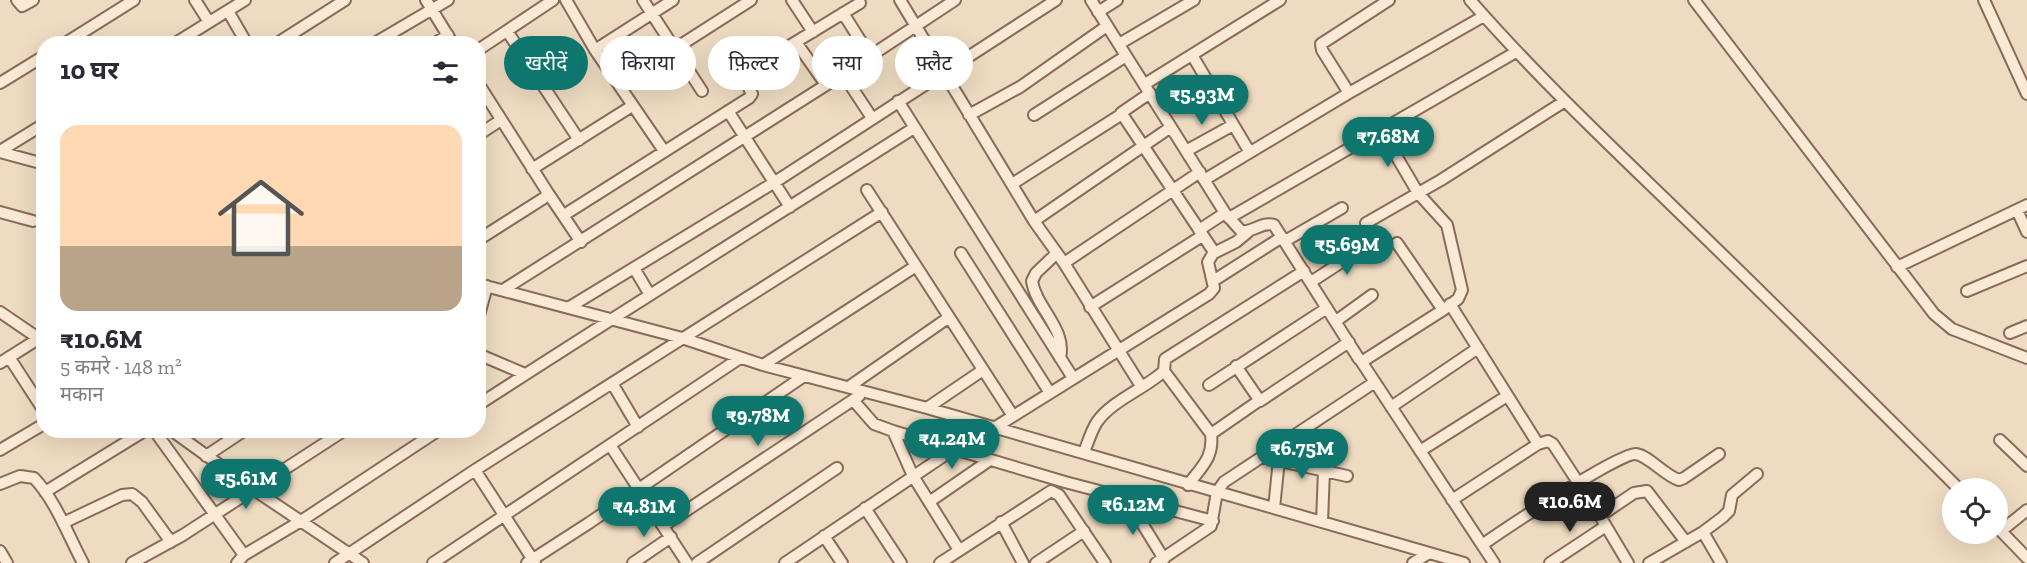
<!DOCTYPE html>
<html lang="hi">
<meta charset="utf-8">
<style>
:root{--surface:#fff;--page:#f7f7f7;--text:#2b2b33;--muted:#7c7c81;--accent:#0f766e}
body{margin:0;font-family:"Zilla Slab","Noto Sans Devanagari",serif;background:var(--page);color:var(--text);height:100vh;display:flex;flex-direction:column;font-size:22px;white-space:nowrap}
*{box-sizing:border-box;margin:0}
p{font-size:20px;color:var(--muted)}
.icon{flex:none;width:33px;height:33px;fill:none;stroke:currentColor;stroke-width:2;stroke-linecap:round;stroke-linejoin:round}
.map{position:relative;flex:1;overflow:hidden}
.panel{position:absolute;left:36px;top:36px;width:450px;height:402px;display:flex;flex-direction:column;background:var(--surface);border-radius:24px;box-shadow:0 6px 24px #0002}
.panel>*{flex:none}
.top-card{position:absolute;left:504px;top:36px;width:570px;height:54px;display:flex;gap:12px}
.fabs{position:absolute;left:1942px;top:478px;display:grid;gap:12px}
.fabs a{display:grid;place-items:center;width:66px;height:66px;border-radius:50%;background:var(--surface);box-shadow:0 6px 24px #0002;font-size:30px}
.price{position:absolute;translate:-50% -51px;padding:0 14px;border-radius:21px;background:var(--accent);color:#fff;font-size:20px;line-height:39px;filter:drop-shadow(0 2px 3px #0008)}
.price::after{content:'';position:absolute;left:50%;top:36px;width:18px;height:14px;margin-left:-9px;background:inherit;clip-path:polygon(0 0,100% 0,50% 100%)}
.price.current{background:#222;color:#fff}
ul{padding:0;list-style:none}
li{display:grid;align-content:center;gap:12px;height:318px;padding:0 24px}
li span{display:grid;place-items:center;height:186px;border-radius:18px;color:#555}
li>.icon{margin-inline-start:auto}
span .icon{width:108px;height:108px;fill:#fffc;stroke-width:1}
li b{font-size:26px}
h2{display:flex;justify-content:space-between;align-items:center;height:72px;padding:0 24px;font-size:26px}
.chip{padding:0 21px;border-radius:27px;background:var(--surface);box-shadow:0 6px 24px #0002;font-size:21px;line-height:54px}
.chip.current{background:var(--accent);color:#fff}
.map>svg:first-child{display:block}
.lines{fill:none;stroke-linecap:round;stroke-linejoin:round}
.minor-casing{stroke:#886b59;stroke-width:14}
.minor{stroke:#f9e9d5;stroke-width:10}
</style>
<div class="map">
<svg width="2027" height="563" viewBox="0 0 2027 563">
<rect width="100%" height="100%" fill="#eedbc1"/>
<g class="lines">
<g class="minor-casing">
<path id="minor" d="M 17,0 L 22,6 L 33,0
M 195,0 L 209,22
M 426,0 L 453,44
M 566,0 L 595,50 L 664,151
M 643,0 L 702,91
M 792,0 L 813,32
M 900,0 L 1034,221 L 1064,263 L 1141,386
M 1091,0 L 1225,213 L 1241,231 C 1254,233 1261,221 1274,225 L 1359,359 L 1363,361 L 1443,310 L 1458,299 L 1462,290 L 1447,225 L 1418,193 L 1381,130
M 1470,0 C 1539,79 1615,150 1690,223 C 1781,311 1870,400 1959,489
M 1694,0 L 1934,314 L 1952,329 L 2027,358
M 1984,0 L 2027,94
M 228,11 L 247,44
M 1098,12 L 1117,0
M 843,13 L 870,56
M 507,31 L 579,140
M 796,42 L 826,85
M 64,44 L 134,0
M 174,44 L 245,0
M 276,44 L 345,0
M 373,44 L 448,0
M 434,44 L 448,35
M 1119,44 L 1194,0
M 676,48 L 751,0
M 478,50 L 553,0
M 595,50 L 673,0
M 1192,55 L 1249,151
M 843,74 L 872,118
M 0,83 L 44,56
M 478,83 L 548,193 L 544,198 L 478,240
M 1145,84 L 1280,0
M 1349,93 L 1322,50 L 1321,44 L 1389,0
M 898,101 L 1073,378
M 728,111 L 790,207
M 1121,113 L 1150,93
M 969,115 L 1020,87 L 1107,26
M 1034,115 L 1126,56
M 478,135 L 501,120
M 0,151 L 44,124
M 1186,151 L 1233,125
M 0,152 L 44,164
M 532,169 L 632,106
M 1204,180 L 1349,93 L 1484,16
M 867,190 L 1013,416
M 548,193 L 581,242
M 2017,210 L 2027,232
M 0,212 L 33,221
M 564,215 L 749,98 L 752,94 L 744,78 L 748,71 L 860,3
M 1229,218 L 1516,52
M 1034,221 L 1171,127
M 1366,223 L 1441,180 L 1565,101
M 1199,230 L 1225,213
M 1285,241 L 1342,208
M 1397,243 L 1443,310
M 961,253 L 1050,393
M 1057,253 L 1036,273 L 1032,281 C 1036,308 1067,329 1060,358
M 1214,253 L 1236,242 L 1248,232
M 1064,263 L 1200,172
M 1897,267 L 2027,205
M 634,268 L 650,295
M 1213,281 L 1282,237
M 1311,282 L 1366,246
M 478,284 L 682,338 L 763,365 L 927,408 L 1464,563
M 503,290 L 837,78 L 955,0
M 1967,291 L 2027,266
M 1450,304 L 1538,444
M 1090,307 L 1202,236
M 568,308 L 775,182 L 1056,0
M 0,312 L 44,342
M 478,319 L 487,286
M 1336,321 L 1372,295
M 2010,333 L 2027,326
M 478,354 L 525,374
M 9,357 L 44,411
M 1361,361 L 1494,563
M 0,363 L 38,339
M 763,365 L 916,266
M 1236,366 L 1260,401 L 1349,342
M 1164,371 L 1211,434
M 612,383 L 638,427
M 1209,385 L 1327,308
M 850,386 L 948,318
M 853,400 L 874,424 L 893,431 L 1065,482 L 1213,521
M 478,405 C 623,311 769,220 914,128
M 1391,407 L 1478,348
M 927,408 L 983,370
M 994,428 C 1065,383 1137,339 1209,294 L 1214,288 L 1208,262 L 1214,252 L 1122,114 L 1012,184
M 154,430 L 244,555 L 237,563
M 171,430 L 253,489 L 363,563
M 893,431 L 913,476 L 959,550
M 2000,440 L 2027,466
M 610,445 L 687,563
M 0,450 L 44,424
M 1420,451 L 1507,396
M 1084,452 C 1088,443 1091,431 1097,422 C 1111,401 1146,388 1164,371 L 1165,359 L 1304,271
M 206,456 L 245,430
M 1263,457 L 1347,476
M 475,470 L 535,563
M 0,484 L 20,476 L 34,478 C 56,501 68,535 83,563
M 1188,485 C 1201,467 1214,458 1211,434 L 1260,400
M 45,492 L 146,430
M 1127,499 L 1164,559
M 1452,500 L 1538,444 L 1548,441 L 1553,444 L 1600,516 L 1628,563
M 929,502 L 990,460
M 865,508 L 901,563
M 1274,508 L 1279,460
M 1600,516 L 1634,493 L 1647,491 L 1686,542
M 1001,522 L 1023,563
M 1322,522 L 1324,471
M 63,523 L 122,495 L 132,494 L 142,502 L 171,542
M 663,526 L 859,396
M 1998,528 L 2027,558
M 2001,531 L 2027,510
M 1703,532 L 1721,563
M 824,536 L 842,563
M 1482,545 C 1502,531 1620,452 1636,454 C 1649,456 1664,475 1679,480 L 1684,478 L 1719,454
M 0,551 L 7,563
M 244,555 L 301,521 L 439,430
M 132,563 L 183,535 L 345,430
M 335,563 L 475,470 L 882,212
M 433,563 L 740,358
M 527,563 L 589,523 L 804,376
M 633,563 L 671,537
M 697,563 L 837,468
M 785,563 L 945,455 L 955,442 L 961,418
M 940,563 L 1051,491 L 1059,495 L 1105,563
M 1036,563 L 1084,531
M 1156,563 L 1211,526 L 1217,492 L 1224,482 L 1375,382
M 1413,563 L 1429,553
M 1550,563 L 1606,526
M 1649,563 L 1703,532 L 1723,517 L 1729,511 L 1732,495 L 1757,474"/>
</g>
<use href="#minor" class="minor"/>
</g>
</svg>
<div class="fabs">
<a><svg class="icon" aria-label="locate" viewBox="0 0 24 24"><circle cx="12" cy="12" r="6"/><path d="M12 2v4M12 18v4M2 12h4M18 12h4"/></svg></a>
</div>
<b class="price" style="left:1202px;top:126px">₹5.93M</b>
<b class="price" style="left:1388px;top:168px">₹7.68M</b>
<b class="price" style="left:1347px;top:276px">₹5.69M</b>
<b class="price" style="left:758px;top:447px">₹9.78M</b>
<b class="price" style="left:952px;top:470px">₹4.24M</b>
<b class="price" style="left:1302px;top:480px">₹6.75M</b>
<b class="price" style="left:246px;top:510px">₹5.61M</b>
<b class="price current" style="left:1570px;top:533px">₹10.6M</b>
<b class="price" style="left:1133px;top:536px">₹6.12M</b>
<b class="price" style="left:644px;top:538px">₹4.81M</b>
<div class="top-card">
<a class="chip current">खरीदें</a>
<a class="chip">किराया</a>
<a class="chip">फ़िल्टर</a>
<a class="chip">नया</a>
<a class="chip">फ़्लैट</a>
</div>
<section class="panel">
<h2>10 घर<svg class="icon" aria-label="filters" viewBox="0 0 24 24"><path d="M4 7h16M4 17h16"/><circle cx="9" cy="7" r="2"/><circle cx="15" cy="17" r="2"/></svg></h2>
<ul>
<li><span style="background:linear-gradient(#ffd9b3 65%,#b9a48a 0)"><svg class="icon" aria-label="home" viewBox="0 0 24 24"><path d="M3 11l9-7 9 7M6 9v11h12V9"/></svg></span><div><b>₹10.6M</b><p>5 कमरे · 148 m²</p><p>मकान</p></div></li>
</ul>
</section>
</div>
